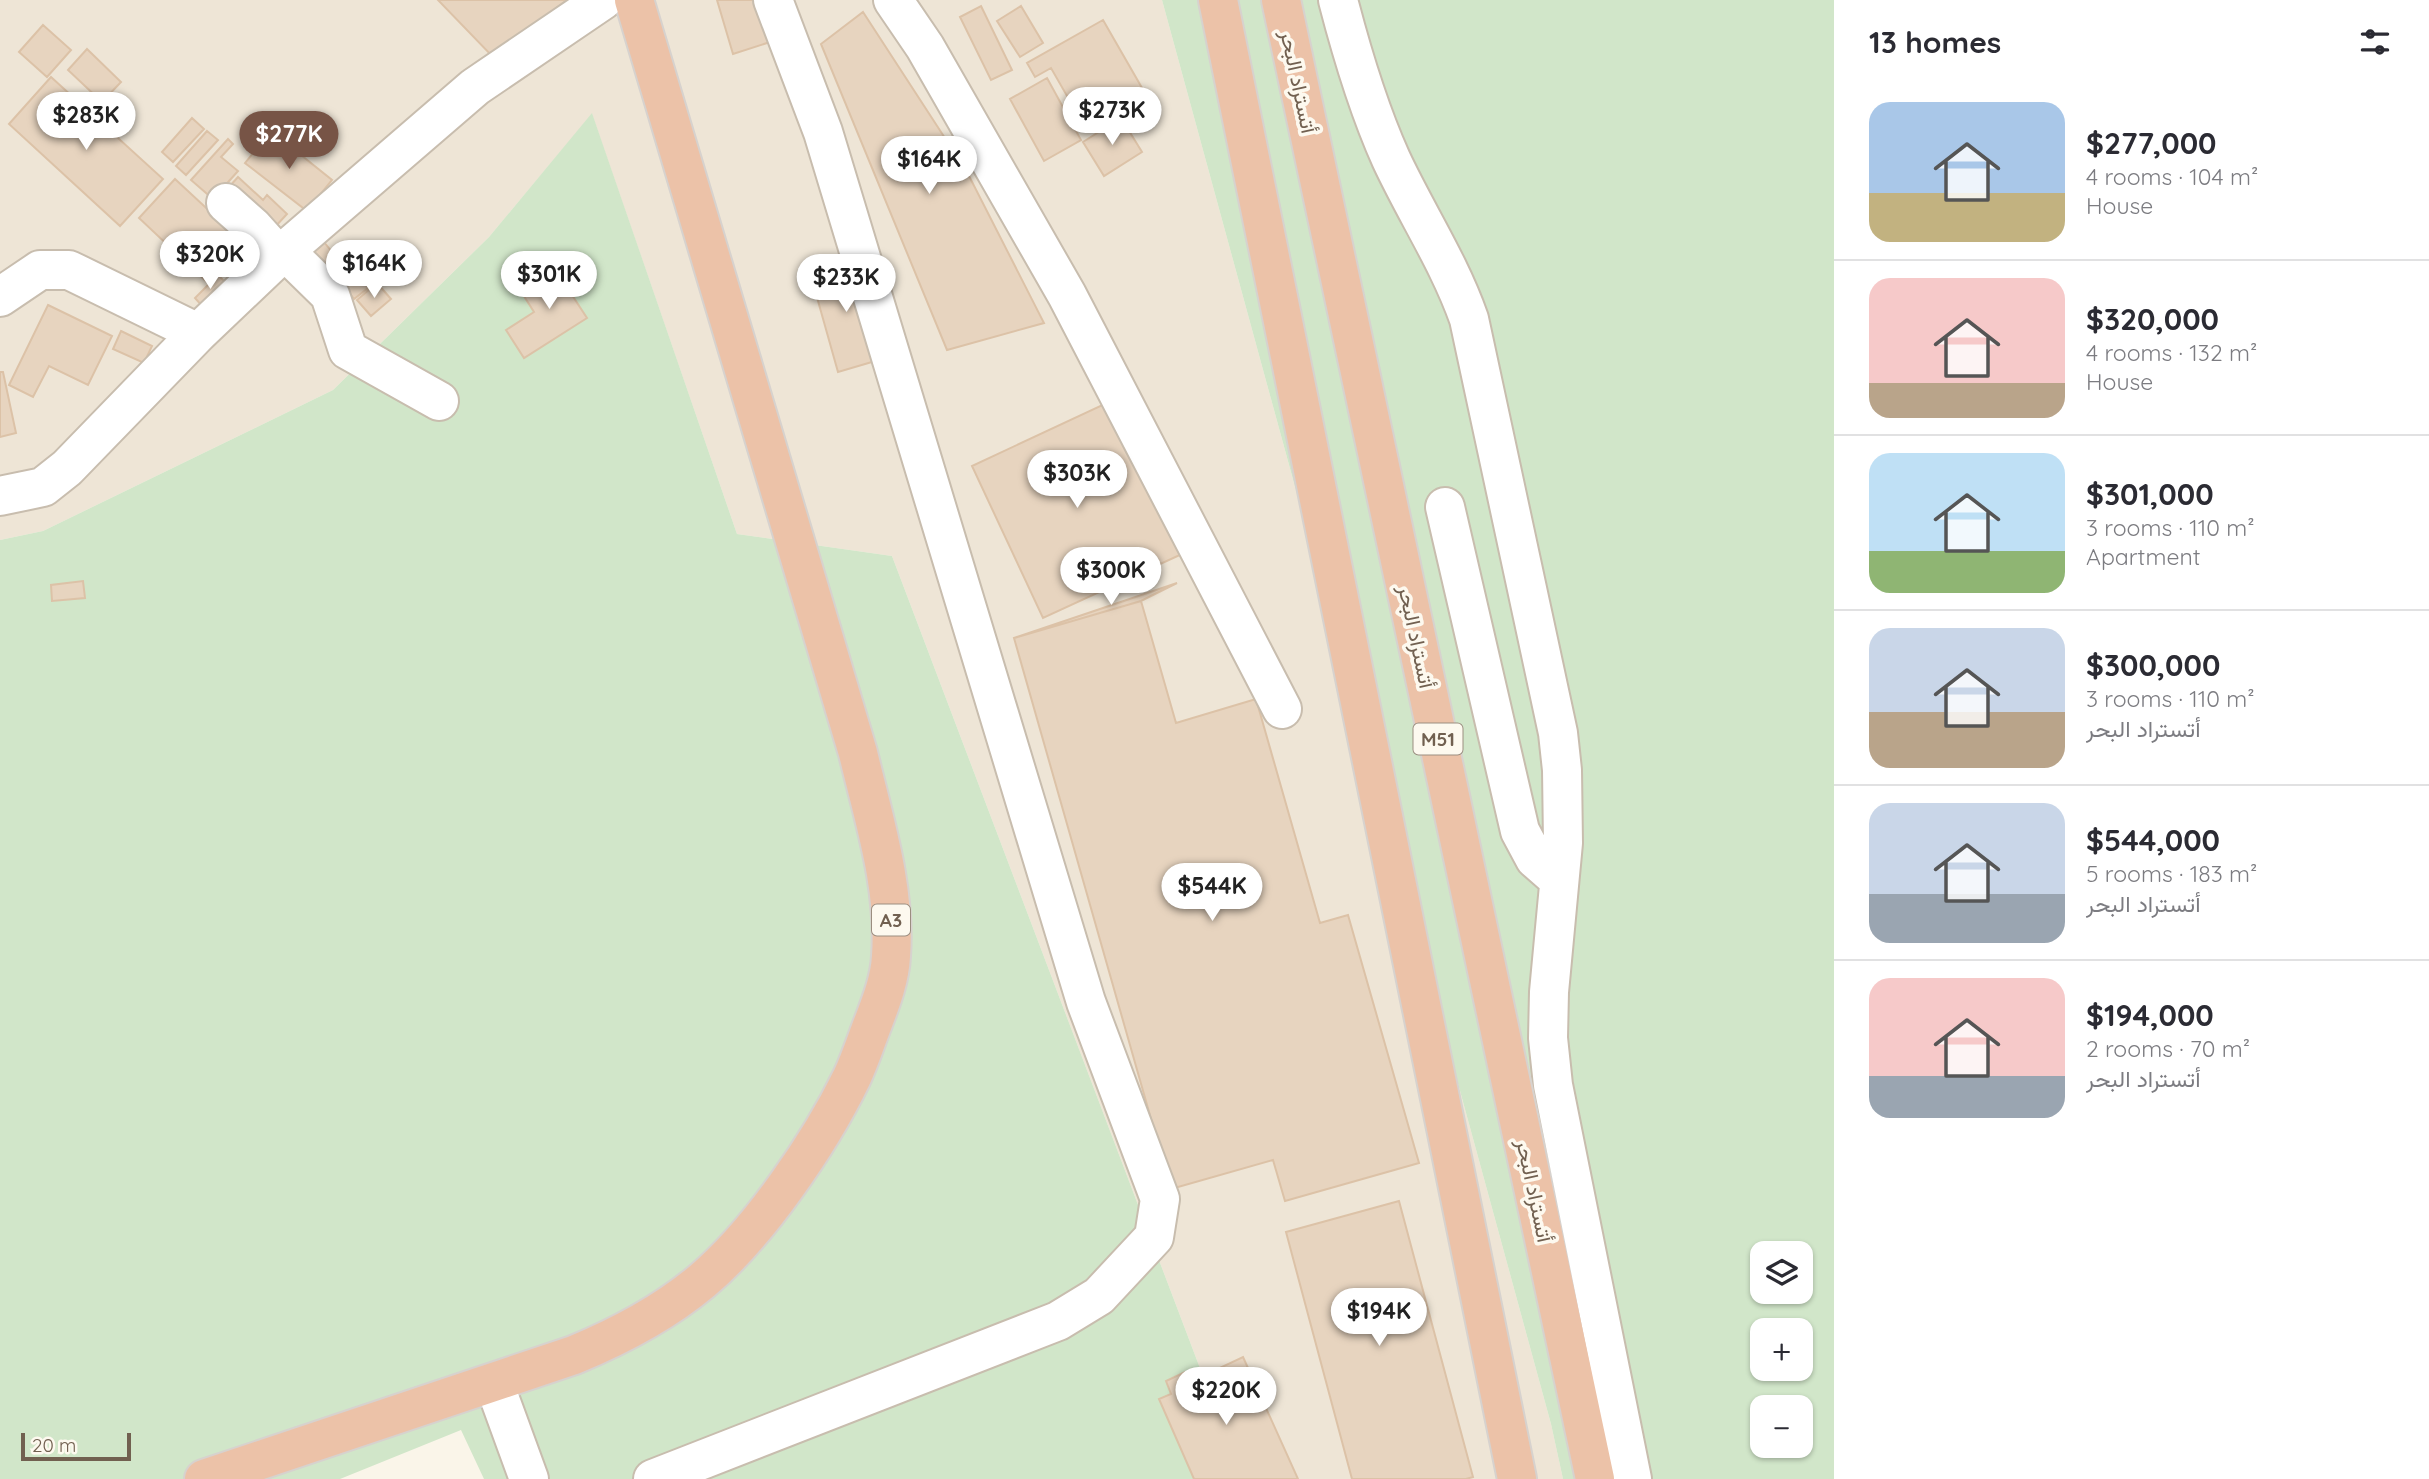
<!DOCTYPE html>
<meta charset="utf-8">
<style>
:root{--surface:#fff;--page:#f2f2f3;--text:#2b2b33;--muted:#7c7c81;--line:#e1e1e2;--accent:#775446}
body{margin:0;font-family:Quicksand,Vazirmatn,sans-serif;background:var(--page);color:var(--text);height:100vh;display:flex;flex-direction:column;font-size:26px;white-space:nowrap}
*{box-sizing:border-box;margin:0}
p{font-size:23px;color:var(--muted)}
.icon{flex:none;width:38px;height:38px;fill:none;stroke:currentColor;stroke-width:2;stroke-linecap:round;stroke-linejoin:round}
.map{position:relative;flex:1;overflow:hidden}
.panel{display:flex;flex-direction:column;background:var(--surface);width:595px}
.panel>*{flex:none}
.buttons{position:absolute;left:1750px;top:1241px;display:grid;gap:14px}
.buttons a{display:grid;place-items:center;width:63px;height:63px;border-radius:14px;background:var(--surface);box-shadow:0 2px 5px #0004;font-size:35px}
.scale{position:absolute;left:21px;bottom:18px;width:110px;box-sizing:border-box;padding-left:7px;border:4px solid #716050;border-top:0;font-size:19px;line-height:24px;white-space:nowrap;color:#716050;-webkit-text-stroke:5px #fdf9ef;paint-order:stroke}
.price{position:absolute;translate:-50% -60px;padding:0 16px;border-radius:24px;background:#fff;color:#222;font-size:23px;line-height:46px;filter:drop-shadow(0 2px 4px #0008)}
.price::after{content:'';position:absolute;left:50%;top:42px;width:21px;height:16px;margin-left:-10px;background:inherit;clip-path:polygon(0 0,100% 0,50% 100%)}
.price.active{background:var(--accent);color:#fff}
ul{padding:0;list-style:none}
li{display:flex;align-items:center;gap:21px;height:175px;padding:0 35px}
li+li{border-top:2px solid var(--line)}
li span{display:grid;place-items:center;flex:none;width:196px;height:140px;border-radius:21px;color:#555}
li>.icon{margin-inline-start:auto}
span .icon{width:84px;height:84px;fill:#fffc;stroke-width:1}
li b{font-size:30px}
h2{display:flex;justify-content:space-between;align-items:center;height:84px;padding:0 35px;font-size:30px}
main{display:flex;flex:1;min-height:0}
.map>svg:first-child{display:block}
.residential{fill:#eee5d6}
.green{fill:#d1e6c9;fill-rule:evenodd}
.building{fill:#e7d4bf;stroke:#dcc2a7;stroke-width:2}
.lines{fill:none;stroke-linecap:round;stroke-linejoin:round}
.minor-casing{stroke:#c8bdae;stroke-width:42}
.highway-casing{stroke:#d7d2ce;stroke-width:42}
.minor{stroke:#fff;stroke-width:38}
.highway{stroke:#ecc2a8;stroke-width:38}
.labels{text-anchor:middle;stroke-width:7;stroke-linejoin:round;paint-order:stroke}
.shield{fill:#fdf9ef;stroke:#9b8e80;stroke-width:2}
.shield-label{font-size:19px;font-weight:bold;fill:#716050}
.street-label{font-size:21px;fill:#716050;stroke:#fdf9ef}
</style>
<main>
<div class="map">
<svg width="1834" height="1479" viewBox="0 0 1834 1479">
<rect width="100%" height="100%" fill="#faf5e9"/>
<path class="residential" d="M 0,0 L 1162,0 L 1551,1424 L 1563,1479 L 1242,1479 L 892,556 L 737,534 L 592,114 L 489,237 L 333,390 L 43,531 L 0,540 Z"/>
<path class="green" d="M 1162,0 L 1834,0 L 1834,1479 L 1563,1479 L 1551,1424 ZM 1762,1253 L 1801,1253 L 1801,1292 L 1762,1292 ZM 1762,1330 L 1801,1330 L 1801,1368 L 1762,1368 ZM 1762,1407 L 1801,1407 L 1801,1446 L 1762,1446 Z
M 592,113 L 737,534 L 892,556 L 1242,1479 L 484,1479 L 461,1430 L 340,1479 L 0,1479 L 0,540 L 43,531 L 333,390 L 489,237 Z"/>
<path class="building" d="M 438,0 L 567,0 L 492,56 Z
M 717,0 L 757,0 L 770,42 L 733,54 Z
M 981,6 L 1012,70 L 991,80 L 960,17 Z
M 1021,6 L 1043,43 L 1020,57 L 997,21 Z
M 863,12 L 967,172 L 1044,323 L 947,350 L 821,44 Z
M 1103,20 L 1142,88 L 1082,122 L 1051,68 L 1035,77 L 1027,63 Z
M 43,25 L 71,50 L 47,77 L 19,52 Z
M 87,49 L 121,82 L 102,102 L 68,70 Z
M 51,77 L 163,179 L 120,226 L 9,124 Z
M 1047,78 L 1081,140 L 1044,161 L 1010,99 Z
M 192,118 L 204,129 L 173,162 L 162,152 Z
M 1121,118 L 1142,152 L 1104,176 L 1083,142 Z
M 207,131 L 218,140 L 186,175 L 176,166 Z
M 271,131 L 332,180 L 307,211 L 245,163 Z
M 228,139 L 233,144 L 221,157 L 238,171 L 213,199 L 191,180 Z
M 238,177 L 263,200 L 267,195 L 287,214 L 274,228 L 229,187 Z
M 175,179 L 245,244 L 208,283 L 139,218 Z
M 324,242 L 340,262 L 329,271 L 313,251 Z
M 853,256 L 882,359 L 838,372 L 809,269 Z
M 570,262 L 585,287 L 572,295 L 587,318 L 524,358 L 506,330 L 534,312 L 522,293 Z
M 350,263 L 368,288 L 354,299 L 336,274 Z
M 218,275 L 226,283 L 203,307 L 195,298 Z
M 377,283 L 391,299 L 371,316 L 357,300 Z
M 48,305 L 112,336 L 88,385 L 49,366 L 33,397 L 9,385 Z
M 121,331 L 152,346 L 144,363 L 113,349 Z
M 0,372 L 3,372 L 16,433 L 0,437 Z
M 1111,401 L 1182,554 L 1043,618 L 972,466 Z
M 83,581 L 85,598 L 52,601 L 51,585 Z
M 1177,583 L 1141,601 L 1014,638 Z
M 1141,601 L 1176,723 L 1256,699 L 1320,923 L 1348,915 L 1419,1163 L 1285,1201 L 1273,1160 L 1171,1189 L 1014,638 Z
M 1399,1201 L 1473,1477 L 1466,1479 L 1352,1479 L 1286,1232 Z
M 1243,1357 L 1298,1479 L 1194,1479 L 1159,1399 L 1171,1394 L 1166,1381 L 1185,1372 L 1190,1382 Z"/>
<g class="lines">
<g class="minor-casing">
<path id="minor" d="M 893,0 L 925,47 L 1067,295 L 1282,709
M 1338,0 C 1352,54 1368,108 1391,159 C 1416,213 1449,262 1469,319 L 1558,733 L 1562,770 L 1563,843 L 1549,992 L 1548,1038 L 1553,1085 L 1632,1479
M 226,203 L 253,227 L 279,256
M 285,251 L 330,295 L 348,350 L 439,401
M 0,297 L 40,270 L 69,270 L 198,333
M 0,496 L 43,487 L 67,468 L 198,333 L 279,256 L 475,87 L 603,0
M 1445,507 L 1520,831 L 1535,859 L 1559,880
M 494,1383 L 529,1479
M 653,1479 L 1058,1321 L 1099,1296 L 1154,1237 L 1160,1199 L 1086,1002 L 823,132 L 773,0"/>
</g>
<g class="highway-casing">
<path id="highway" d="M 1218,0 L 1517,1479
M 1281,0 L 1595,1479
M 204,1479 L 574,1355 C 620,1336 664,1313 702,1281 C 758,1234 820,1143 852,1077 C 860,1060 866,1041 873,1023 C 881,1002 890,979 891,956 C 896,888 874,820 858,753 L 634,0"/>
</g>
<use href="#minor" class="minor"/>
<use href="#highway" class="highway"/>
</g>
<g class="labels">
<g class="shield">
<rect x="1413.5" y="723.5" width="49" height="31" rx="5"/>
<rect x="872" y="904.5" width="38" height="31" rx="5"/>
</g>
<g class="shield-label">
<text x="1438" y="746">M51</text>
<text x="891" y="927">A3</text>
</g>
<g class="street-label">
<text transform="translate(1298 82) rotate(78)" y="7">أتستراد البحر</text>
<text transform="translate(1416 637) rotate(78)" y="7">أتستراد البحر</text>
<text transform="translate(1534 1191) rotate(78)" y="7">أتستراد البحر</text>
</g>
</g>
</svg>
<div class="buttons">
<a><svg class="icon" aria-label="layers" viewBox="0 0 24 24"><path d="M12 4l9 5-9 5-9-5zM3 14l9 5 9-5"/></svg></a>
<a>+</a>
<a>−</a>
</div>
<div class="scale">20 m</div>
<b class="price" style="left:1112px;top:147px">$273K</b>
<b class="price" style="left:86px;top:152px">$283K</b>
<b class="price active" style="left:289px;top:171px">$277K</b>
<b class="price" style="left:929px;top:196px">$164K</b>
<b class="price" style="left:210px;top:291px">$320K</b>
<b class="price" style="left:374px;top:300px">$164K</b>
<b class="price" style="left:549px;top:311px">$301K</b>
<b class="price" style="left:846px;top:314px">$233K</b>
<b class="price" style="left:1077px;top:510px">$303K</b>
<b class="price" style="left:1111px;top:607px">$300K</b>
<b class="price" style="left:1212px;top:923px">$544K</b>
<b class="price" style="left:1379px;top:1348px">$194K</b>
<b class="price" style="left:1226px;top:1427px">$220K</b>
</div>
<section class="panel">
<h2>13 homes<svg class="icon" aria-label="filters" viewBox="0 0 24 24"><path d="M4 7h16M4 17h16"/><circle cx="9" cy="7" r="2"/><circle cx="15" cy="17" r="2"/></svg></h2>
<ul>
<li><span style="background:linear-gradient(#a9c7e8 65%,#c2b280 0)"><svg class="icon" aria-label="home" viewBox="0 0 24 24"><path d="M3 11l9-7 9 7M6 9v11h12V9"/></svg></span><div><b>$277,000</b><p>4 rooms · 104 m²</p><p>House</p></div></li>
<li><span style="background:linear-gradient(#f6c9c9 75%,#b9a48a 0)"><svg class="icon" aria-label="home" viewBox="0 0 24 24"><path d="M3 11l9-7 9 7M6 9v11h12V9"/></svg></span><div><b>$320,000</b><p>4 rooms · 132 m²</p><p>House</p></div></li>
<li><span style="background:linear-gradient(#bfe0f5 70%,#8fb573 0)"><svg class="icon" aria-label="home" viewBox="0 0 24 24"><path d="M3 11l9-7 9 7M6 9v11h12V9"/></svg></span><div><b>$301,000</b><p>3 rooms · 110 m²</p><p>Apartment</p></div></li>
<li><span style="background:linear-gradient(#c9d6e8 60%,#b9a48a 0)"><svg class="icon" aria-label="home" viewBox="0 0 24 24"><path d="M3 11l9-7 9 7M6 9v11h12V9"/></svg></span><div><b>$300,000</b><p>3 rooms · 110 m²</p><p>أتستراد البحر</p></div></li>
<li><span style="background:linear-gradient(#c9d6e8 65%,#9aa5b1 0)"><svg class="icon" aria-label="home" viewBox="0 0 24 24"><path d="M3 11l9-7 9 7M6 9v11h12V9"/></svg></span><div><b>$544,000</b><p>5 rooms · 183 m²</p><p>أتستراد البحر</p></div></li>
<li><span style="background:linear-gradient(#f6c9c9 70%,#9aa5b1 0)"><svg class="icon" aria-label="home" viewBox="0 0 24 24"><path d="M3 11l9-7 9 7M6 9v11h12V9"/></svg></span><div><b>$194,000</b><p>2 rooms · 70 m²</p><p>أتستراد البحر</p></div></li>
</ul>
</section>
</main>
